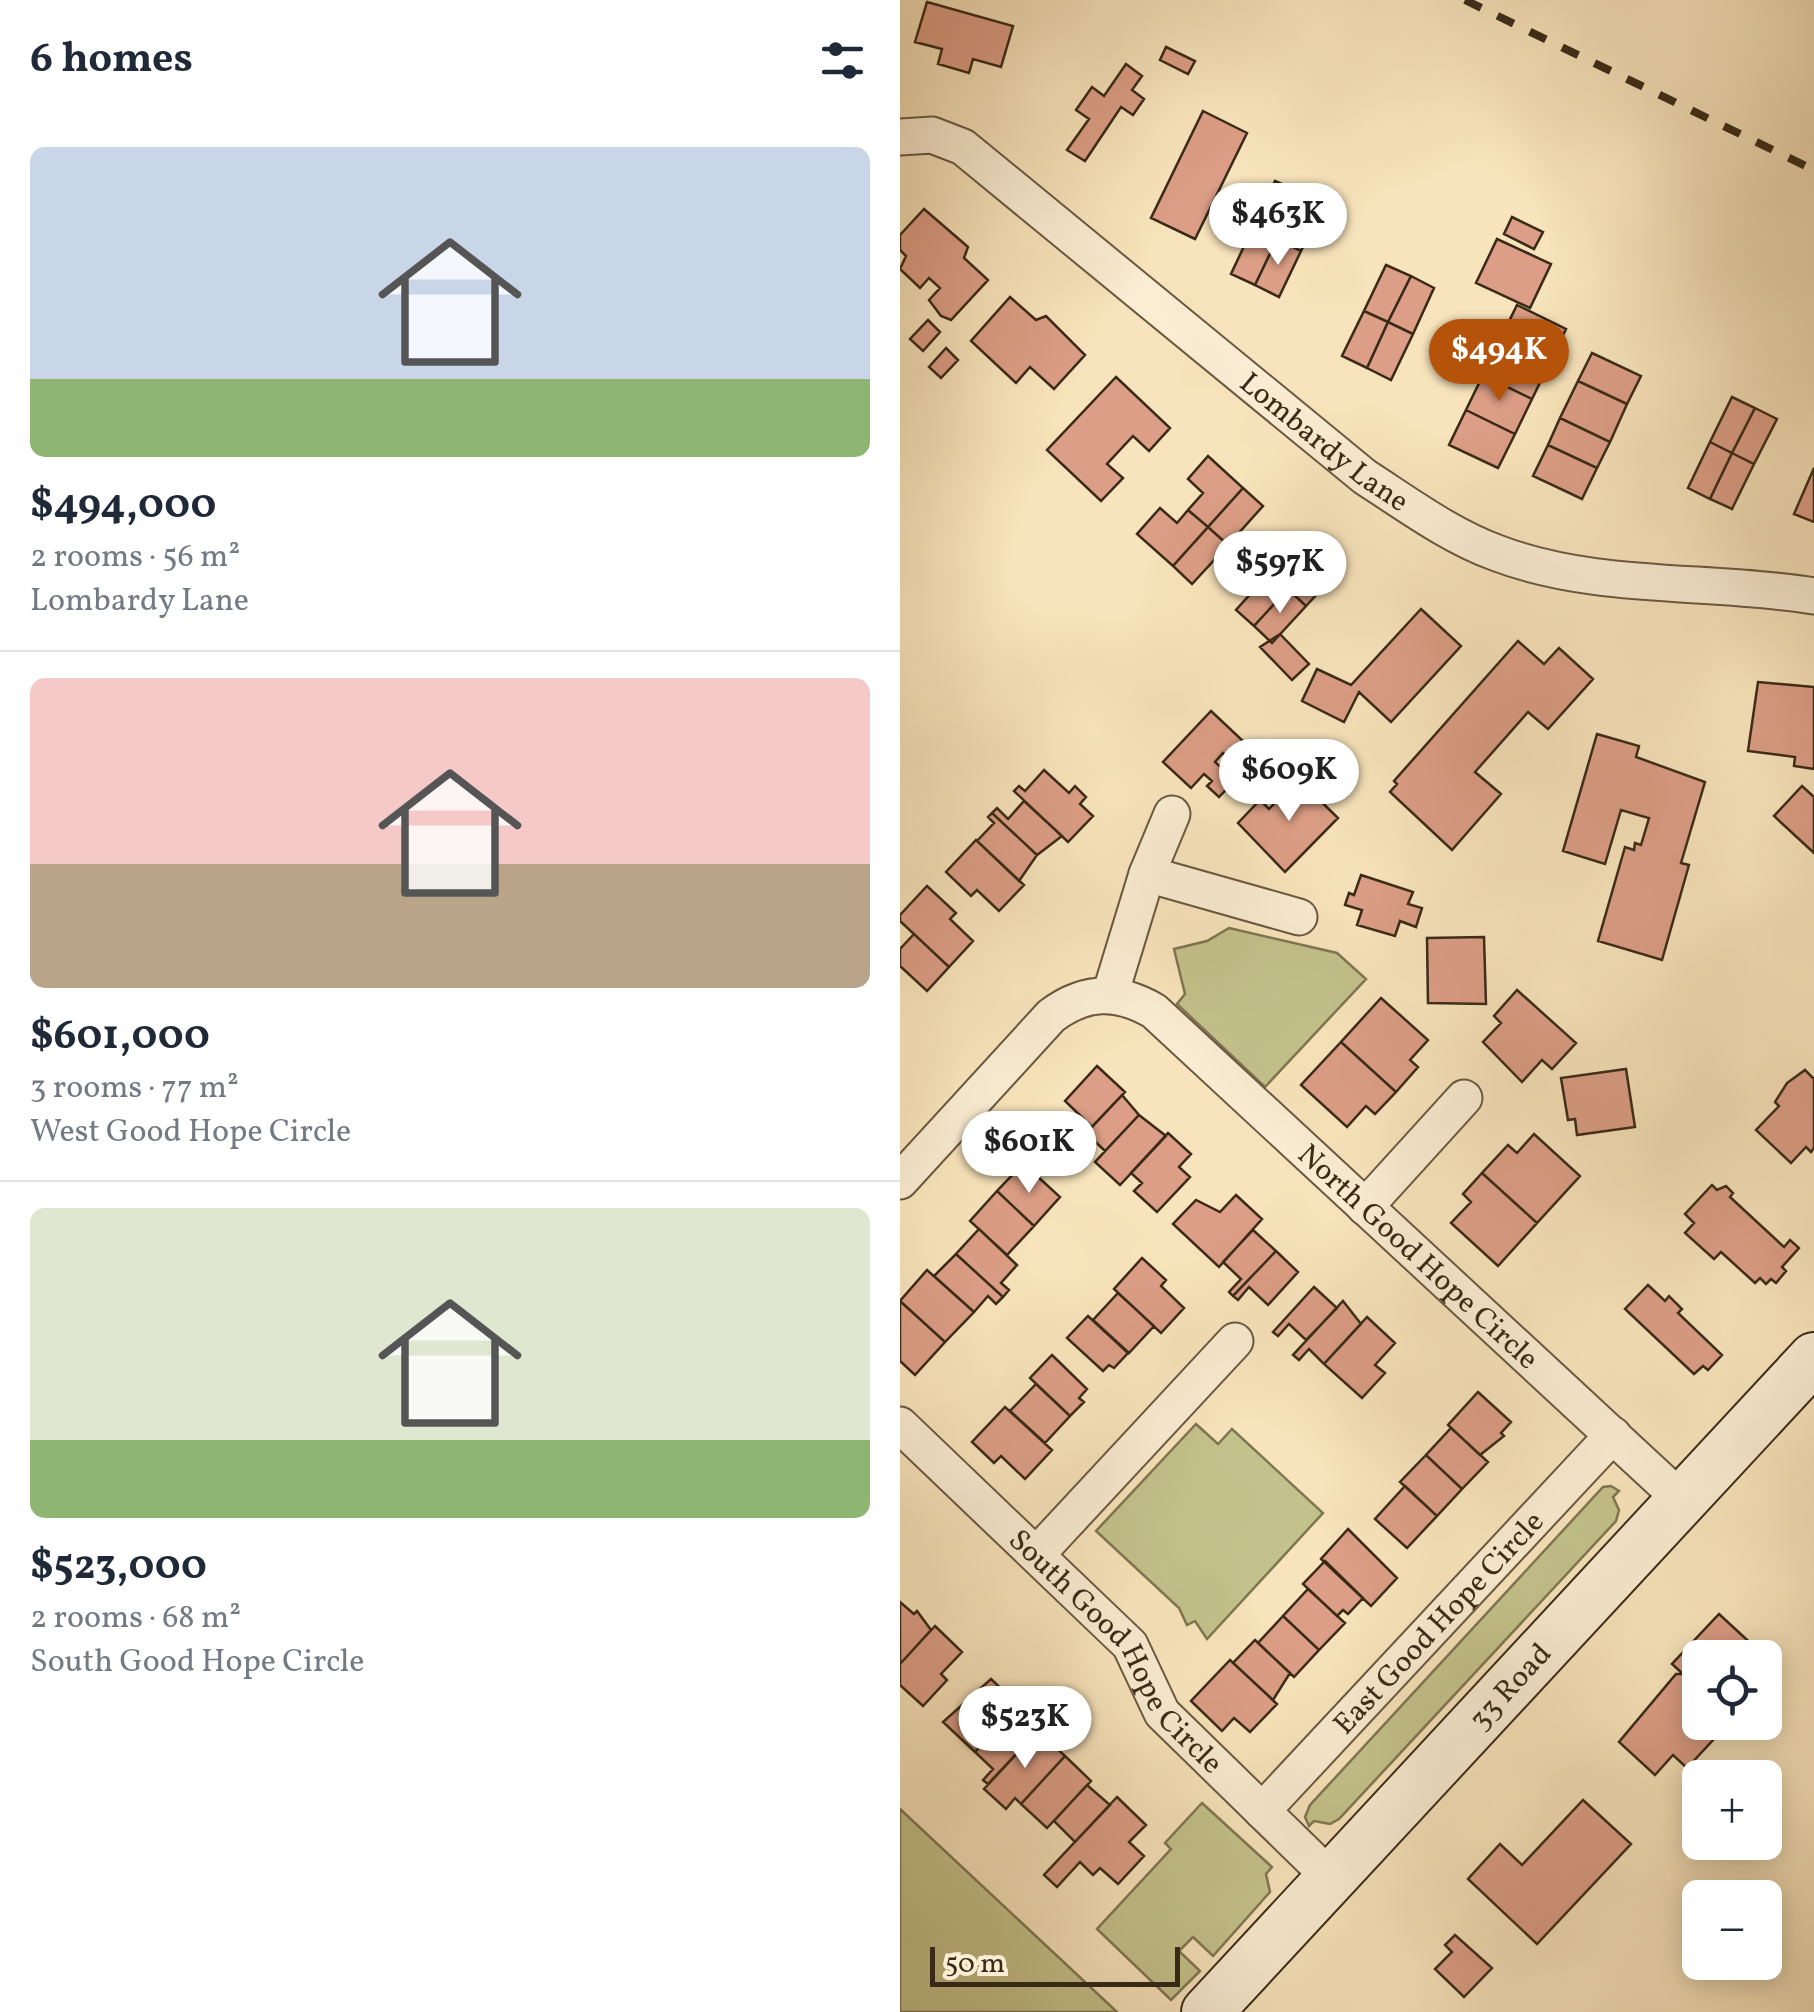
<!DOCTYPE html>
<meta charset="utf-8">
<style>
:root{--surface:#fff;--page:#f6f6f7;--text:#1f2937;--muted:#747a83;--line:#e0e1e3;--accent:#b45309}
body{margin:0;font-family:Vollkorn,serif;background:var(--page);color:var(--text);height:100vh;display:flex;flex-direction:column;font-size:38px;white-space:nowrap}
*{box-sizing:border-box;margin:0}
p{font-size:32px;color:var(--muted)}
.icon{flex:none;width:55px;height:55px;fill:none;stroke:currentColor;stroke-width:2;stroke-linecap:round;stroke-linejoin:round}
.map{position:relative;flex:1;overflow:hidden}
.side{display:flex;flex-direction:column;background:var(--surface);width:900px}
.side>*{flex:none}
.buttons{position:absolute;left:782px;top:1640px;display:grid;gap:20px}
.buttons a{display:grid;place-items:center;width:100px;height:100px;border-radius:15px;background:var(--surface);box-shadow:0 5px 25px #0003;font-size:50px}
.scale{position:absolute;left:30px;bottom:25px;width:250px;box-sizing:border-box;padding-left:10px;border:5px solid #392a17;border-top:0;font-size:28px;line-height:35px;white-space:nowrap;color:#392a17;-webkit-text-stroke:8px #faedd3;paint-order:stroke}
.price{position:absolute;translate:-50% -85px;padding:0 22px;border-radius:35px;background:#fff;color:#222;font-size:32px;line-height:65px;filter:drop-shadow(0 2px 5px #0008)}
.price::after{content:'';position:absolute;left:50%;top:60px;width:30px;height:22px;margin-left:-15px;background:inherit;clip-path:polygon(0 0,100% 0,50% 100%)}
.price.on{background:var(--accent);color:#fff}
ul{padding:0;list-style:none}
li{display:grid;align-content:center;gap:20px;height:530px;padding:0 30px}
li+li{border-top:2px solid var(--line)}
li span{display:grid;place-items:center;height:310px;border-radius:15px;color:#555}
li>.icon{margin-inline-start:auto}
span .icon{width:180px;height:180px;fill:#fffc;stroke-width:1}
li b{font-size:42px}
h2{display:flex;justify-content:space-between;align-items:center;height:120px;padding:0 30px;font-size:42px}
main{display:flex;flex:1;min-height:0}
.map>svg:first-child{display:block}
.green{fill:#c4c28c;stroke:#7e7652;stroke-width:2.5}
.building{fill:#dc9e86;stroke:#392a17;stroke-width:2.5}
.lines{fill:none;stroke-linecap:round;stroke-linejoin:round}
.street-casing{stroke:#695840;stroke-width:39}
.secondary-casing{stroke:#392a17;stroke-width:54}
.street{stroke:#faedd3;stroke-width:35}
.secondary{stroke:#faedd3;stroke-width:50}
.rail{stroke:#392a17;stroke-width:8;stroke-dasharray:18 18;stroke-linecap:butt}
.labels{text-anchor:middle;stroke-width:10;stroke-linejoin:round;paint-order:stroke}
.street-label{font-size:30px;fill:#392a17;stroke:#faedd3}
</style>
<main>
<section class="side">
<h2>6 homes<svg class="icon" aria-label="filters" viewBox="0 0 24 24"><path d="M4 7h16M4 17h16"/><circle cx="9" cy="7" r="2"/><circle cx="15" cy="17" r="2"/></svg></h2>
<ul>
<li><span style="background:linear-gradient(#c9d6e8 75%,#8fb573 0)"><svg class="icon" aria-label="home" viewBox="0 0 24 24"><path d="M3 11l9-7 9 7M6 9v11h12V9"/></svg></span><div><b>$494,000</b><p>2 rooms · 56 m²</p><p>Lombardy Lane</p></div></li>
<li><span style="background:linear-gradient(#f6c9c9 60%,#b9a48a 0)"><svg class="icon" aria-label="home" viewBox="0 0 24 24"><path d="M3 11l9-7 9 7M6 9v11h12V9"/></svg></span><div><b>$601,000</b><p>3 rooms · 77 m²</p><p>West Good Hope Circle</p></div></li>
<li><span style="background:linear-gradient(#dfe7d0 75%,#8fb573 0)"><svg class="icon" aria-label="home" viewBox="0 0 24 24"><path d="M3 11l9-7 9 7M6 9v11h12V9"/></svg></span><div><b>$523,000</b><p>2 rooms · 68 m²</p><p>South Good Hope Circle</p></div></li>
</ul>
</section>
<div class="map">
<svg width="914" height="2012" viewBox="0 0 914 2012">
<rect width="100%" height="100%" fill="#f8e4bc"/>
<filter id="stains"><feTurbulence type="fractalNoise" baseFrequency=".002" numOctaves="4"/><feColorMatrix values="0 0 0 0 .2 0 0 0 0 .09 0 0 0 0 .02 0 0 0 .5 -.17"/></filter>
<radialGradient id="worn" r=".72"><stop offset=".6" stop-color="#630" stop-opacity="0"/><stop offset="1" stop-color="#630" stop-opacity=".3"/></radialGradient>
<path class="green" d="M 329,928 L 437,953 L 466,979 L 365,1087 L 277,1004 L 285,994 L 274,949 L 307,941 Z
M 296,1424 L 318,1444 L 332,1429 L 423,1513 L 307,1639 L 295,1621 L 287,1625 L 279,1608 L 196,1531 Z
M 711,1486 L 719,1491 L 713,1497 L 719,1510 L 716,1521 L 439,1819 L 430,1824 L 414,1821 L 409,1826 L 405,1817 L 410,1805 L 703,1487 Z
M 302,1803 L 372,1867 L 366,1874 L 370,1892 L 313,1956 L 293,1937 L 279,1951 L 300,1971 L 271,2000 L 197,1929 L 271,1849 L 265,1843 Z
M 0,1809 L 217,2012 L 0,2012 Z"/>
<path class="building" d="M 27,2 L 113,26 L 101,67 L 73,59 L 69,73 L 38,64 L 42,49 L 15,42 Z
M 266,47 L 295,61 L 288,74 L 260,60 Z
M 226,64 L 242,76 L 232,90 L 244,99 L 233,115 L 221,107 L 185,161 L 167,150 L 189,119 L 176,110 L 192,87 L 204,96 Z
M 303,111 L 347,133 L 295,239 L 251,218 Z
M 375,181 L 400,192 L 377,239 L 353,227 Z
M 400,192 L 424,204 L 401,251 L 377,239 Z
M 24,209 L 68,247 L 64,258 L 88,280 L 51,320 L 41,316 L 29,300 L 40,288 L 29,278 L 20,288 L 0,269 L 6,256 L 0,250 L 0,235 Z
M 612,217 L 643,232 L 634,249 L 604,234 Z
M 353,227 L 377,239 L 355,285 L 331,274 Z
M 377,239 L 401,251 L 379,297 L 355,285 Z
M 597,239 L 651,264 L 630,308 L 576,283 Z
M 486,265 L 511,276 L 488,322 L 464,311 Z
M 511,276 L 534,288 L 513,334 L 488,322 Z
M 110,297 L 136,320 L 146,316 L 185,355 L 154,389 L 130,367 L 116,383 L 71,341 Z
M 617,305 L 666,329 L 649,364 L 600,340 Z
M 464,311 L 488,322 L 467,368 L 442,356 Z
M 28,320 L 40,332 L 23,351 L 10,339 Z
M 488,322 L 513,334 L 491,380 L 467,368 Z
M 600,340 L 649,364 L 632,399 L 583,375 Z
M 46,348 L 58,360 L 41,378 L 29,367 Z
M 692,353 L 741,376 L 727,404 L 678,381 Z
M 583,375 L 632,399 L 615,434 L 566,410 Z
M 216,377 L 270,428 L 249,451 L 233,436 L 207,464 L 223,478 L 201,501 L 147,450 Z
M 678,381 L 727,404 L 710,442 L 660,418 Z
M 832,397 L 855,408 L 832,453 L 810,442 Z
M 855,408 L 877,419 L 854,464 L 832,453 Z
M 566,410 L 615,434 L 598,468 L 549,445 Z
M 660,418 L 710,442 L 697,468 L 648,445 Z
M 810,442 L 832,453 L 810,499 L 788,488 Z
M 648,445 L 697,468 L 682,499 L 633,476 Z
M 832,453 L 854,464 L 832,509 L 810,499 Z
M 308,456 L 343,488 L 308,527 L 288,510 L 303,493 L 288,479 Z
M 914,468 L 914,522 L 894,514 Z
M 343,488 L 363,506 L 328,545 L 308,527 Z
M 260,508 L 277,523 L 288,510 L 308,527 L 273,566 L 237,534 Z
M 308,527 L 328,545 L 292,584 L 273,566 Z
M 404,535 L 423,552 L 388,589 L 370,572 Z
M 423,552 L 441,568 L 406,606 L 388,589 Z
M 370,572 L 388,589 L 354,626 L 336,610 Z
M 388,589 L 406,606 L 372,643 L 354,626 Z
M 521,609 L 561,646 L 491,722 L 459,692 L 444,722 L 402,701 L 417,669 L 451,685 Z
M 380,634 L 409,664 L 392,680 L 360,647 Z
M 618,641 L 644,664 L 659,648 L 693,679 L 648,729 L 628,712 L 575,772 L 601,794 L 552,850 L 490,792 L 497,784 L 494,781 Z
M 858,682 L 914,687 L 914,769 L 894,766 L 895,757 L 848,751 Z
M 311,711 L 343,741 L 328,757 L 323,753 L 315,762 L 323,769 L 332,760 L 344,771 L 319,797 L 307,786 L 312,781 L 304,774 L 291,788 L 263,762 Z
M 697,734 L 739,746 L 736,757 L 805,782 L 781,863 L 789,865 L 762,960 L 698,941 L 725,847 L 734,850 L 735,843 L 741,845 L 749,818 L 721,810 L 705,864 L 663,851 Z
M 144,770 L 169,793 L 175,786 L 186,797 L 180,804 L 193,816 L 168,842 L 114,791 L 119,786 L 125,791 Z
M 398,779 L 438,818 L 385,872 L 338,823 L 360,800 L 369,809 Z
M 902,786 L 914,797 L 914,853 L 874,816 Z
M 124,801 L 162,836 L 137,855 L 92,813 L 97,808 L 108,819 Z
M 92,813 L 137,855 L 119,881 L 77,841 L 94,823 L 88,817 Z
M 76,840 L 124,885 L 99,911 L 77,890 L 71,896 L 46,872 Z
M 461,875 L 513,892 L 508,904 L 522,908 L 516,927 L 500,921 L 495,936 L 457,925 L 462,910 L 445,905 L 449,893 L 454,895 Z
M 27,886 L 56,913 L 50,919 L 73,941 L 49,967 L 0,921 L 0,915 Z
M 14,934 L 49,967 L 27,991 L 0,966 L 0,949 Z
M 584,937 L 586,1004 L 528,1003 L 527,938 Z
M 617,990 L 676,1043 L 652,1069 L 642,1060 L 622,1082 L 583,1042 L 601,1023 L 594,1016 Z
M 481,998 L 528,1040 L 510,1060 L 518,1067 L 496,1092 L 441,1042 Z
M 441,1042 L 496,1092 L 475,1114 L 466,1106 L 447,1127 L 401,1085 Z
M 197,1066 L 225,1092 L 192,1127 L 165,1101 Z
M 726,1069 L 735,1127 L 677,1135 L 675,1119 L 668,1120 L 661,1078 Z
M 905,1070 L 914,1079 L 914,1148 L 911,1152 L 906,1147 L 891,1163 L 856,1130 L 879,1106 L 875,1102 L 887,1083 Z
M 222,1095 L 239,1115 L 205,1151 L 186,1133 Z
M 239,1115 L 266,1136 L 220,1185 L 195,1162 Z
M 268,1133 L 291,1154 L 279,1167 L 290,1177 L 257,1212 L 234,1191 L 242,1183 L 231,1173 Z
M 634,1134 L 680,1176 L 637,1223 L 582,1173 L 608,1145 L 617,1153 Z
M 118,1169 L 130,1179 L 135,1174 L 160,1197 L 134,1226 L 97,1191 Z
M 582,1173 L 637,1223 L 598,1266 L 551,1223 L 571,1202 L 563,1194 Z
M 812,1185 L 817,1190 L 826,1186 L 833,1193 L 830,1197 L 884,1247 L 890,1240 L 899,1248 L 882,1267 L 886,1271 L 876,1283 L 871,1279 L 866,1284 L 860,1278 L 855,1283 L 821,1252 L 814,1259 L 785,1233 L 794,1223 L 785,1214 Z
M 97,1191 L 134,1226 L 107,1255 L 70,1221 Z
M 336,1195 L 362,1219 L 319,1267 L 273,1224 L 296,1200 L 320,1212 Z
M 79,1229 L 117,1265 L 101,1283 L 109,1290 L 103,1297 L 56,1254 Z
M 353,1230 L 376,1251 L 333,1296 L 329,1292 L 341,1279 L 323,1262 Z
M 376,1251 L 398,1272 L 368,1305 L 349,1287 L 338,1300 L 333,1296 Z
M 56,1254 L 103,1297 L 96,1304 L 88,1296 L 74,1312 L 34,1276 Z
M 242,1258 L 266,1280 L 261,1286 L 284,1308 L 261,1333 L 214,1289 Z
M 27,1270 L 74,1312 L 45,1342 L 0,1301 Z
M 748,1285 L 765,1301 L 769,1296 L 782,1309 L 778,1313 L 822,1355 L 808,1370 L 803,1366 L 794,1374 L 725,1309 Z
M 414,1287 L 437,1308 L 406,1340 L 389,1324 L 378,1336 L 373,1332 Z
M 218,1293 L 254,1326 L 229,1353 L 193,1320 Z
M 0,1301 L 45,1342 L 15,1375 L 0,1361 Z
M 443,1301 L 461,1324 L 424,1364 L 409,1349 L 399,1360 L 393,1355 Z
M 188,1316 L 228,1353 L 214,1368 L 209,1365 L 203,1371 L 167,1338 Z
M 467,1317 L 495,1343 L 475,1365 L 485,1373 L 462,1398 L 424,1364 Z
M 152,1355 L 187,1389 L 179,1398 L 184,1402 L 170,1416 L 130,1378 Z
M 136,1384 L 170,1416 L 145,1443 L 110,1411 Z
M 578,1392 L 611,1422 L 601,1433 L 604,1436 L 580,1455 L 548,1425 Z
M 105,1407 L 152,1450 L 125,1479 L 101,1456 L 94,1463 L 72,1442 Z
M 551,1428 L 588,1462 L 562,1489 L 526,1455 Z
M 526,1455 L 562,1489 L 537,1516 L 500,1482 Z
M 505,1486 L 537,1516 L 507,1548 L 475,1519 Z
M 448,1529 L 497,1578 L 471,1606 L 421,1559 Z
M 425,1561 L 463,1598 L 448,1614 L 443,1610 L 437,1616 L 403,1584 Z
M 408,1589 L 445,1623 L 419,1650 L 383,1616 Z
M 0,1602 L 14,1614 L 17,1611 L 31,1630 L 0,1664 Z
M 819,1614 L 871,1662 L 865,1668 L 865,1658 L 800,1658 L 800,1722 L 829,1723 L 787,1768 L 773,1755 L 755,1775 L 719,1742 L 776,1674 L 783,1674 L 772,1664 Z
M 383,1616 L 419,1650 L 394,1677 L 358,1643 Z
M 35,1626 L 62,1652 L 41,1674 L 47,1680 L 23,1706 L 0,1685 L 0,1664 Z
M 355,1640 L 390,1673 L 373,1700 L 333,1663 Z
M 330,1660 L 377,1704 L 350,1732 L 334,1718 L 322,1731 L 291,1701 Z
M 91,1679 L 119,1706 L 75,1752 L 43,1722 Z
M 109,1716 L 132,1737 L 88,1784 L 83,1780 L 93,1769 L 75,1752 Z
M 138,1731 L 165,1756 L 121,1804 L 115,1798 L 106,1809 L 84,1789 Z
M 165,1756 L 191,1781 L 147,1828 L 121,1804 Z
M 187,1785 L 210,1805 L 175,1842 L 154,1821 Z
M 217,1797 L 246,1825 L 229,1842 L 244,1856 L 218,1884 L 200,1868 L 193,1875 L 180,1862 L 157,1887 L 144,1875 Z
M 683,1800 L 731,1844 L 637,1944 L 568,1879 L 600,1844 L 622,1865 Z
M 555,1935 L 592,1968 L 564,1997 L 535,1969 L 552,1952 L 545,1945 Z"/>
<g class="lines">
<g class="street-casing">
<g id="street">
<path id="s1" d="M 0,137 L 32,135 L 63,147 L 465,477 C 507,504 550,536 597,553 C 696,591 811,579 914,596"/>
<path d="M 247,874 L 272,814"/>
<path d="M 210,995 L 247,874 L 399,917"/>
<path id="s2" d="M 0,1181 L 151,1016 C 185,990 218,990 254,1011 L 782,1500"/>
<path d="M 465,1207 L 564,1098"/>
<path id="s3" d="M 0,1425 L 230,1645 L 262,1713 L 431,1878"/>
<path d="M 137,1554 L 335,1341"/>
<path id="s4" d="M 362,1811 L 713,1435"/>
</g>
</g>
<g class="secondary-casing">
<g id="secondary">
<path id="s5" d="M 307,2012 L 914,1358"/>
</g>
</g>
<use href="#street" class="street"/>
<use href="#secondary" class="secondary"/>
<path class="rail" d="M 565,0 L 914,170"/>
</g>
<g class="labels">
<g class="street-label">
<text dy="10" stroke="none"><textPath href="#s1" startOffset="532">Lombardy Lane</textPath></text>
<text dy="10" stroke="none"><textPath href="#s2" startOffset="695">North Good Hope Circle</textPath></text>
<text dy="10" stroke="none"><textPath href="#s4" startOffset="258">East Good Hope Circle</textPath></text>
<text dy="10" stroke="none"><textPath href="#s3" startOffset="315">South Good Hope Circle</textPath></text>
<text dy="10" stroke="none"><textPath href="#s5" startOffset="445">33 Road</textPath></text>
</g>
</g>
<rect width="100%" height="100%" filter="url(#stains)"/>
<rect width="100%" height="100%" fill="url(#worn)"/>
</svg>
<div class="buttons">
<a><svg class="icon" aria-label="locate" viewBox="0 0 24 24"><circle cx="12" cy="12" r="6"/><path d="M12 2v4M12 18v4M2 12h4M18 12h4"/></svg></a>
<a>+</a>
<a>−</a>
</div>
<div class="scale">50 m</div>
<b class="price" style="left:378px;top:268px">$463K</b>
<b class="price on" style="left:599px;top:404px">$494K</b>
<b class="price" style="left:380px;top:616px">$597K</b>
<b class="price" style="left:389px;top:824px">$609K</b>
<b class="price" style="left:129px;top:1196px">$601K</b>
<b class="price" style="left:125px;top:1771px">$523K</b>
</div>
</main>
